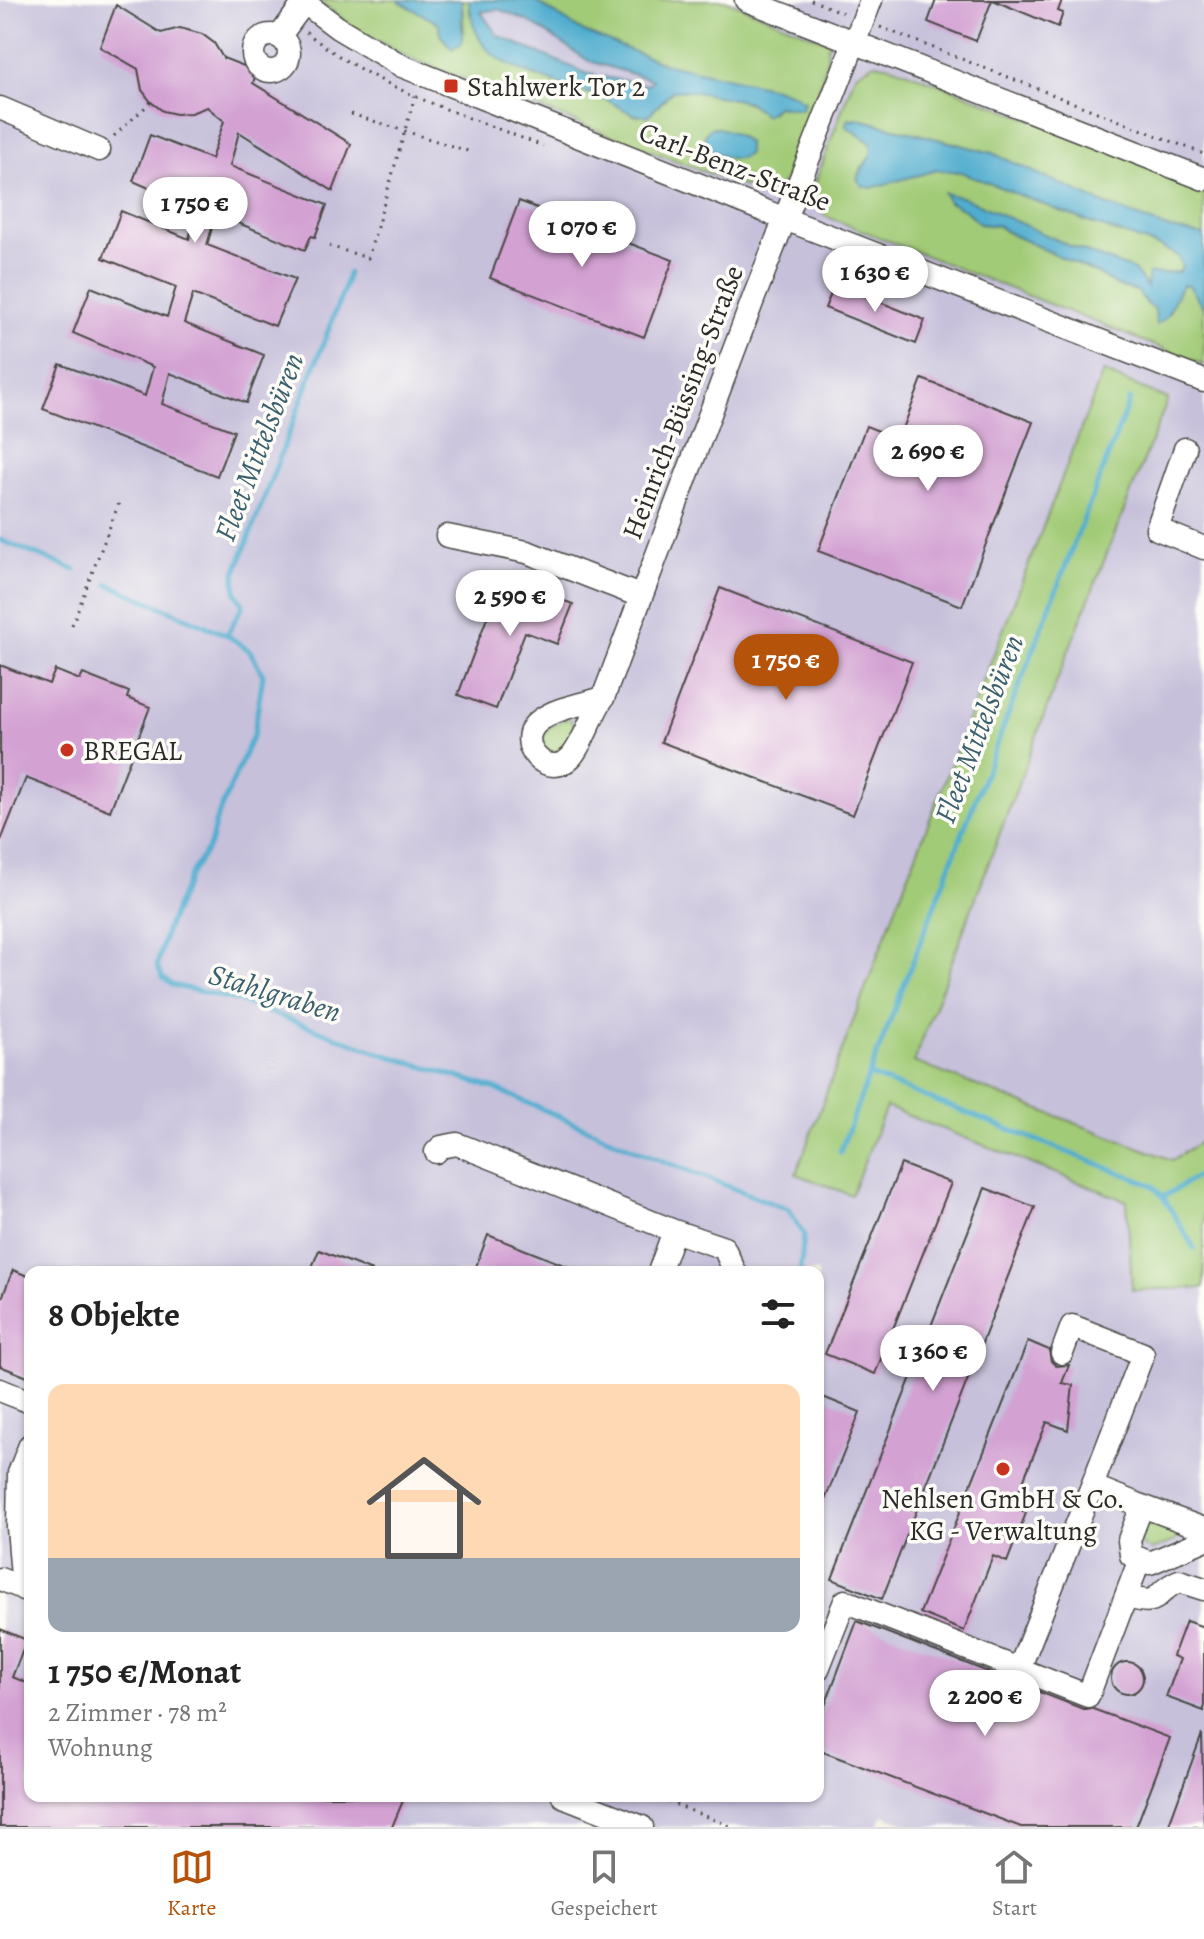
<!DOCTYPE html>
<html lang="de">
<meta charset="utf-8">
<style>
:root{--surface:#fff;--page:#f6f6f6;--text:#222;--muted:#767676;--line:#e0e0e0;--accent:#b45309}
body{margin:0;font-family:Alegreya,serif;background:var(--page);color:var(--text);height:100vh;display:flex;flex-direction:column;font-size:30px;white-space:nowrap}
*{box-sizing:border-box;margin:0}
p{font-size:26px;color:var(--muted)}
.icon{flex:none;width:44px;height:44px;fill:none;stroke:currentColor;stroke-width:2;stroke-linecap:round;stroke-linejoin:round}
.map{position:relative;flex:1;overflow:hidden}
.details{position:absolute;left:24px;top:1266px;width:800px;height:536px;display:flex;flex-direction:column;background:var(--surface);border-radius:16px;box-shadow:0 2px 6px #0004}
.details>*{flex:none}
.price{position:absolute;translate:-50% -68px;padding:0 18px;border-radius:28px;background:#fff;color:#222;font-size:26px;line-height:52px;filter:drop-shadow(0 2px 4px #0008)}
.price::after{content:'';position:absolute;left:50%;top:48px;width:24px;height:18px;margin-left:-12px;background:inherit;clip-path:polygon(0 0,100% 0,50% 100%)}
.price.selected{background:var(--accent);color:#fff}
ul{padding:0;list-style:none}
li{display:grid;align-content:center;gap:16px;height:424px;padding:0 24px}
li+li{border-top:2px solid var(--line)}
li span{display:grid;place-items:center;height:248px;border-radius:16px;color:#555}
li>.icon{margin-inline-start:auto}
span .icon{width:144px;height:144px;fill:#fffc;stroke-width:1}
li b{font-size:34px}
h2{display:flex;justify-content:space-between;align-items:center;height:96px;padding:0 24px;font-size:34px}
.dock{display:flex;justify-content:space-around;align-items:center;height:112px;border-top:2px solid var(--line);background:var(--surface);font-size:22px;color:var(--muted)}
.dock a{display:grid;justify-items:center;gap:4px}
.dock .selected{color:var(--accent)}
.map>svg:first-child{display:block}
.industrial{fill:#c6c0da;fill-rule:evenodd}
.green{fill:#a2cb77;stroke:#667b51;stroke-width:2}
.water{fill:#51adcf;stroke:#3e6c7d;stroke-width:2;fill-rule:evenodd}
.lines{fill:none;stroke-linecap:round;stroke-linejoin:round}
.stream{stroke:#51adcf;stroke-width:5}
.building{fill:#d3a2d3}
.minor-casing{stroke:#494845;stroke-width:25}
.path{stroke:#494845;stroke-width:3;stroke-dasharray:2 6;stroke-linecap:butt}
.minor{stroke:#fff;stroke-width:22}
.poi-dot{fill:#c8321e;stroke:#fdfcf7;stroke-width:3}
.labels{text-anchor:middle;stroke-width:7;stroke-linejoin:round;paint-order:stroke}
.poi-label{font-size:28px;fill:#2b2b2b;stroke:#fdfcf7;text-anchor:start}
.street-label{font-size:28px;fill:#2b2b2b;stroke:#fdfcf7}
.water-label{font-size:30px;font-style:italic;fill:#3a5f6d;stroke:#fdfcf7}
</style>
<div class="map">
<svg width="1204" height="1827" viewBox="0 0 1204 1827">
<rect width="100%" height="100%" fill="#fdfcf7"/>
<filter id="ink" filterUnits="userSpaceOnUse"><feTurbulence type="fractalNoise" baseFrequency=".0125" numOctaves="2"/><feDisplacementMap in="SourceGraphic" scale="16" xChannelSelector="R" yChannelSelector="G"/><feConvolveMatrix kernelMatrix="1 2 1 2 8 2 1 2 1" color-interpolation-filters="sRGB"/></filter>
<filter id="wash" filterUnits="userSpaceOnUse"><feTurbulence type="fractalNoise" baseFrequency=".006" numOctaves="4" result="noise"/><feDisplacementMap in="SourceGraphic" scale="32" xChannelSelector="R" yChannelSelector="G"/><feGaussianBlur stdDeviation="1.8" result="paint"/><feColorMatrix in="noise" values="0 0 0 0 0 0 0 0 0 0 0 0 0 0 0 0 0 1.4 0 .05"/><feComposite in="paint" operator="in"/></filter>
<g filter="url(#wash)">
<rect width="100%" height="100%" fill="#f2eed8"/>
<path class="industrial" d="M 0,0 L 1204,0 L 1204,1827 L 916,1827 L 883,1815 L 877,1827 L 0,1827 ZM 30,1272 L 818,1272 L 818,1796 L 30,1796 Z"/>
<path class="green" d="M 318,0 L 397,0 L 439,24 L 442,37 L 464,32 L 462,0 L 469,0 L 470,15 L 535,76 L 606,99 L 636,116 L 648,116 L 672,91 C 704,89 742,98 771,113 L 776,106 L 794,108 L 702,73 L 663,63 L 584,32 L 533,0 L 725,0 L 831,43 L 827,47 C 832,61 794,167 784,181 C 780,186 774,190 768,192 L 768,196 L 409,58 L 355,28 Z
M 874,63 L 892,66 L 1204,186 L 1204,235 L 1170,229 L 1104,204 L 992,153 L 856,118 L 847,127 L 871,143 L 871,155 L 858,174 L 911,175 L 937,170 L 961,172 L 1096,225 L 1161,247 L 1178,256 L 1182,266 L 1180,272 L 1148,274 L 1148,288 L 1134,270 L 1070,246 L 965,198 L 944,194 L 949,202 L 965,210 L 980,224 L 999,226 L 1006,232 L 1098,274 L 1117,286 L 1137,291 L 1147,304 L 1155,309 L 1157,314 L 1169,313 L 1176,293 L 1183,285 L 1189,285 L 1204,309 L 1204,365 L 825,216 L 813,201 L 813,189 L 855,75 Z
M 1103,372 L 1168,399 L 1066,657 L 914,1062 L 1172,1160 L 1204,1140 L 1204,1287 L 1201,1288 L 1132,1290 L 1127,1201 L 886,1107 L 851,1195 L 796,1174 L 894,912 Z
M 571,719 L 576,729 L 565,750 C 554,754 547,754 542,743 L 545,730 L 563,720 Z
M 1152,1522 L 1174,1528 L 1178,1532 L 1177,1540 L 1152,1550 L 1144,1547 L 1139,1539 L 1144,1526 Z"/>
<path class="water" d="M 397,0 L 462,0 L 462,43 L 452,49 L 442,37 L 439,24 Z
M 469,0 L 533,0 L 584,32 L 663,63 L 775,88 L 798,96 L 798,99 L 804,101 L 802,109 L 776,106 L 765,116 L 749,102 L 685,90 L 672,91 L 648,116 C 630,117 619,105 602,98 C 574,87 509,72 489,51 C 475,37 471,19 469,0 ZM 498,9 L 528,21 L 589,61 L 653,80 L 647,85 L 588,74 L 527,48 L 497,35 L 481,12 Z
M 855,118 L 992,153 L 1104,204 L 1170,229 L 1204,235 L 1204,309 L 1189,285 L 1183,285 C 1172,298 1172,317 1156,325 L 1155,309 L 1147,304 L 1137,291 L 1117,286 L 1098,274 L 1006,232 L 999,226 L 980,224 L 965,210 L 949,202 L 943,193 L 965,198 L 1070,246 L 1134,270 L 1147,287 L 1148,274 L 1180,272 L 1182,266 L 1178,256 L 1161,247 L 1096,225 L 961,172 L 937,170 L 871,188 L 862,186 L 857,178 L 871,155 L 871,143 L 846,126 L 849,119 L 855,121 Z
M 712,127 C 725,128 738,135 748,143 L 748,153 C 736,165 718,155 706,146 C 704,137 704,133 712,127 Z"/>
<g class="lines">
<path class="stream" d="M 1130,399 L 869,1075 L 1152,1185 L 1163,1197 L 1194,1248
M 0,540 L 75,570
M 108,584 L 227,635 L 250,651 L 263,675 L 254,733 L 216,820 L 210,845 L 190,875 L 166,931 L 157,966 L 163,978 L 172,985 L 236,1000 L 383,1054 L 496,1089 L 643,1153 L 789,1210 L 804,1235 L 800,1272
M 227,635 L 243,605 L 236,593 L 235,574 L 344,289 L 348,273
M 840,1152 L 869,1075
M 1163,1197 L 1204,1172"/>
</g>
<g id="blocks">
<path class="building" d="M 936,0 L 992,0 L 976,41 L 928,22 Z
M 993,0 L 1062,0 L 1058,11 L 1063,13 L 1058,27 Z
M 116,5 L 161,33 L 180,28 L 202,34 L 214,43 L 223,58 L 257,71 L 253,83 L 351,144 L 333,191 L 239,132 L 230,166 L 327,205 L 315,237 L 311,236 L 305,250 L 216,214 L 207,245 L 295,279 L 275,326 L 193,294 L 184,323 L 264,355 L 246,403 L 170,373 L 162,404 L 234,431 L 217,476 L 43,409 L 60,364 L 145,396 L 153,367 L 73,333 L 91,287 L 167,317 L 176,287 L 103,258 L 121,211 L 189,239 L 197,209 L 133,181 L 150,135 L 211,159 L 224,121 L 207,107 L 191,113 L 176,114 L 163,111 L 151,102 L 142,90 L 138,69 L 100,47 Z
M 519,201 L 673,260 L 644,337 L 490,278 Z
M 835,284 L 925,320 L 916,344 L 825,308 Z
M 922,379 L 1033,422 L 962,606 L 818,551 L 866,426 L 899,439 Z
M 502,578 L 573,604 L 557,644 L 525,632 L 496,709 L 458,695 Z
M 720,588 L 912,662 L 853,815 L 661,742 Z
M 0,665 L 49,684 L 55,670 L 80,680 L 83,674 L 129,692 L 127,698 L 150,707 L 110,811 L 26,778 L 0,843 Z
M 901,1164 L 951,1183 L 875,1374 L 825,1354 Z
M 985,1188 L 1035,1207 L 882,1599 L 832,1579 Z
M 488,1235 L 579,1271 L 579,1272 L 474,1272 Z
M 319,1250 L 372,1271 L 372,1272 L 310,1272 Z
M 13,1270 L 30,1277 L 30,1378 L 0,1366 L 0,1303 Z
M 1028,1341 L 1049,1350 L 1051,1361 L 1056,1366 L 1069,1365 L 1062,1383 L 1073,1385 L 1068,1430 L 1047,1422 L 1012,1508 L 1026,1513 L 1007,1562 L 993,1556 L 964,1631 L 920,1613 Z
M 818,1395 L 860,1412 L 819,1515 L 818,1515 Z
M 857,1621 L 1083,1709 L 1093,1709 L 1170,1738 L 1136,1827 L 1021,1827 L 818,1750 L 818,1724 Z
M 1186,1621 L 1204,1627 L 1204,1711 L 1166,1697 L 1180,1659 L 1173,1656 Z
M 0,1629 L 27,1640 L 12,1677 L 30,1684 L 30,1796 L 405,1796 L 392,1827 L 0,1827 Z
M1111 1678a16 16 0 1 1 32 0a16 16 0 1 1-32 0Z
M 1202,1734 L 1204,1827 L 1168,1827 Z"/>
</g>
</g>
<g filter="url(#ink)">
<use href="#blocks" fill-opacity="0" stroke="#494845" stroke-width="2"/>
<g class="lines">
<g class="minor-casing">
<path id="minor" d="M 301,0 L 338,28 L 402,66 L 785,219 L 1204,381
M 746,0 L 1204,179
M253 53a18 18 0 1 1 36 0a18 18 0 1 1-36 0Z
M 279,37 L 304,3
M 0,108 L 99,150
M 1185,449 L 1157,529 L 1204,548
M 447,536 L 527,552 L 640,596
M 603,698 C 583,704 555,708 539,721 C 512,742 547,782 571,757 C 583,744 592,714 603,698 L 754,297 L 871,0
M 436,1152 L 441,1147 L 457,1144 L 674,1231 L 724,1248 L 735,1272
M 659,1272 L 674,1231
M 1062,1353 L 1072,1326 L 1143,1354 L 1092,1486
M 0,1390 L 30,1402
M 1204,1529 L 1142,1506 L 1129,1540 L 1131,1555 L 1150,1563 L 1204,1540
M 0,1579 L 30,1591
M 23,1589 L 18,1527 L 19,1473 L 30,1445
M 1126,1596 C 1163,1609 1152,1592 1179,1581 L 1204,1589
M 818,1669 L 845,1601 L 1019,1669 L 1092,1486 L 1142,1506
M 1019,1669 L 1088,1696 L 1140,1559
M 563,1796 L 642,1827"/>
</g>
<path class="path" d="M 811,0 L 843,13
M 880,27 L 1204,154
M 306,32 C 374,88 461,114 543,146
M 351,114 L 471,152
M 114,136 L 151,102
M 329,246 L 368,258 L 415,96
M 72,625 L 119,503
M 653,1796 L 733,1827"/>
<use href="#minor" class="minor"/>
</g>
</g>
<g class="poi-dot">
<rect x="443" y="78" width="16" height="16" rx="4"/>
<circle cx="67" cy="750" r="8"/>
<circle cx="1003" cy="1469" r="8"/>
</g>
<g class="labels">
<g class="poi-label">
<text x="467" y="96">Stahlwerk Tor 2</text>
<text x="83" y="760">BREGAL</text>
<text x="1003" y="1508" text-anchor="middle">Nehlsen GmbH &amp; Co.<tspan x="1003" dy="32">KG - Verwaltung</tspan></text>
</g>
<g class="street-label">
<text transform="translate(735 166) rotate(21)" y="10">Carl-Benz-Straße</text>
<text transform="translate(682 402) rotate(-69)" y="10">Heinrich-Büssing-Straße</text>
</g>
<g class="water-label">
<text transform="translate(259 447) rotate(-69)" y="10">Fleet Mittelsbüren</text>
<text transform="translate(979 729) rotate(-69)" y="10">Fleet Mittelsbüren</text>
<text transform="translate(275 993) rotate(17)" y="10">Stahlgraben</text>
</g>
</g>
</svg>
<b class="price" style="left:195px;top:245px">1 750 €</b>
<b class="price" style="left:582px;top:269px">1 070 €</b>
<b class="price" style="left:875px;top:314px">1 630 €</b>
<b class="price" style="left:928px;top:493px">2 690 €</b>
<b class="price" style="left:510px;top:638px">2 590 €</b>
<b class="price selected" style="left:786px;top:702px">1 750 €</b>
<b class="price" style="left:933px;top:1393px">1 360 €</b>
<b class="price" style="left:985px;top:1738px">2 200 €</b>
<section class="details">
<h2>8 Objekte<svg class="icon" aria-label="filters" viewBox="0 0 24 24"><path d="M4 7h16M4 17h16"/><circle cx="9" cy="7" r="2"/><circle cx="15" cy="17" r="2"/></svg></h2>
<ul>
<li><span style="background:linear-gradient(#ffd9b3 70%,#9aa5b1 0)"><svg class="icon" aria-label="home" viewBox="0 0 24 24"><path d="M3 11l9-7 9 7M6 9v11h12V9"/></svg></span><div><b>1 750 €/Monat</b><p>2 Zimmer · 78 m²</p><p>Wohnung</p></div></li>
</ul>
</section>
</div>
<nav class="dock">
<a class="selected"><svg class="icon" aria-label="map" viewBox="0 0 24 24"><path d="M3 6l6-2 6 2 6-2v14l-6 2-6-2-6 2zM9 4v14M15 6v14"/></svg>Karte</a>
<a><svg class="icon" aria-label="saved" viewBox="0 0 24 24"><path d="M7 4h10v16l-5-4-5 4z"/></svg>Gespeichert</a>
<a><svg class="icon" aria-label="home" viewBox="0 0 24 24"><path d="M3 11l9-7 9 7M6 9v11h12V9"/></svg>Start</a>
</nav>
